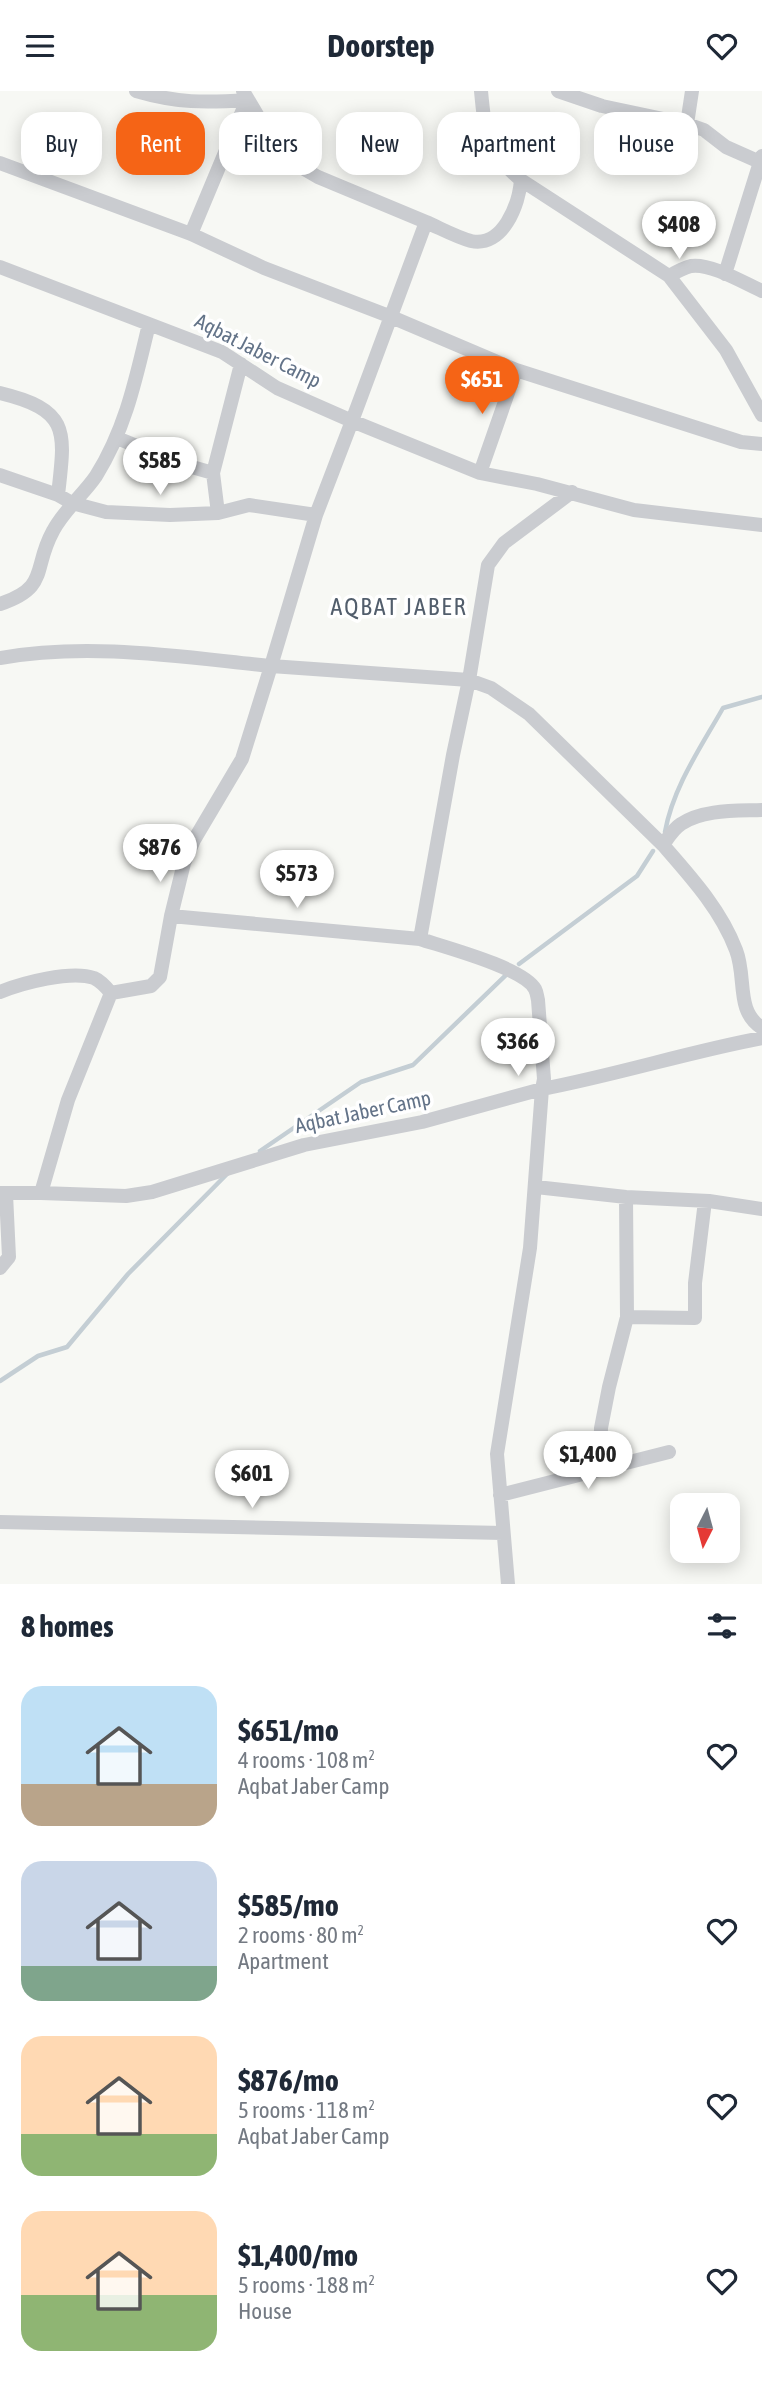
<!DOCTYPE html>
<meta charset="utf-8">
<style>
:root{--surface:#fff;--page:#f2f2f3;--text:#1f2937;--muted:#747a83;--accent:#f56416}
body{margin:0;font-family:"Asap Condensed",sans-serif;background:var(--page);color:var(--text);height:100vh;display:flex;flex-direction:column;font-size:26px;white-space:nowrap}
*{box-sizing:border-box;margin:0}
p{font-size:23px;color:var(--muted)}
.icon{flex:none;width:38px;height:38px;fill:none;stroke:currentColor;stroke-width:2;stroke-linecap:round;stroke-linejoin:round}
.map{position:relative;height:1493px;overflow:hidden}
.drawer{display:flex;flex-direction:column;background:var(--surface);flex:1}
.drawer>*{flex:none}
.banner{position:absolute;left:21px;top:21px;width:721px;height:63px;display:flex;gap:14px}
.needle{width:46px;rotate:186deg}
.buttons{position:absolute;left:670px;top:1402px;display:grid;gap:14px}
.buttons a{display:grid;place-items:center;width:70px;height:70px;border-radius:14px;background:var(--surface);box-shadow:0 4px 18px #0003;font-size:35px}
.price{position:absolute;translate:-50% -60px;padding:0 16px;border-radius:24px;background:#fff;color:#222;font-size:23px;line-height:46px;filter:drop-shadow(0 2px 4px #0008)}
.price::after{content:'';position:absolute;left:50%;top:42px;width:21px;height:16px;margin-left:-10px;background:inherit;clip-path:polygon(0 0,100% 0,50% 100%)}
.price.active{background:var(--accent);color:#fff}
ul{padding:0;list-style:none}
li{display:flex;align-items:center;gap:21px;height:175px;padding:0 21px}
li span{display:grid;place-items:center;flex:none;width:196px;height:140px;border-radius:21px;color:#555}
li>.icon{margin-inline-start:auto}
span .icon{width:84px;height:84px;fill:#fffc;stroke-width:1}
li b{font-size:30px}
h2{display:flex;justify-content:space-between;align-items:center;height:84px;padding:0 21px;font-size:30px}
.pill{padding:0 24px;border-radius:21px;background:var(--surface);box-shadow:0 4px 18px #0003;font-size:24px;line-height:63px}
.pill.active{background:var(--accent);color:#fff}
header{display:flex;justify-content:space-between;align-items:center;height:91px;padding:0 21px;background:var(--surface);font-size:32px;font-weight:700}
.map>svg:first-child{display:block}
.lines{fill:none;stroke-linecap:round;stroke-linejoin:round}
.stream{stroke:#c4ced4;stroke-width:4.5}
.street{stroke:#caccd0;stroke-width:14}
.labels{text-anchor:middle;stroke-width:7;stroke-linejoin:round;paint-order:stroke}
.street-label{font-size:21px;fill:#637388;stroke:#fff}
.quarter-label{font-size:24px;letter-spacing:2px;fill:#525e6c;stroke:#fff}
</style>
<header><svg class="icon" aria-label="menu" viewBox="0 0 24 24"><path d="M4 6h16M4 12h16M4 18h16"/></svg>Doorstep<svg class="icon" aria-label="heart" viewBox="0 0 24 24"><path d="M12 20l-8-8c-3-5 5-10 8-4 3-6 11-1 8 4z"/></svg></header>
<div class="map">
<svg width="762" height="1493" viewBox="0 0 762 1493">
<rect width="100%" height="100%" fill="#f7f8f4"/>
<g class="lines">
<path class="stream" d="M 665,741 C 673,696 701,656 723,617 L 762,606
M 519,873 L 637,785 L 653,760
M 260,1060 L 361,991 L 413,974 L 509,881
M 0,1290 L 38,1265 L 67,1256 L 128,1183 L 228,1082"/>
<path class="street" d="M 136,0 C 177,12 205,12 247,9 L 191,143
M 558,0 L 602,15 L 687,33
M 692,0 L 687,33 L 704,39 L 726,56 L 760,71 L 762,65
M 0,72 L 191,143 L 264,177 L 389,225 L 516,279 L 741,351 L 762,353
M 521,89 L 669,185 L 726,259 L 762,324
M 426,131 C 440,137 456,146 471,150 C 503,157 519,113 521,89 C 487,61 485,42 481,0
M 0,176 L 222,261 L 277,297 L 352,330 L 426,131 L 318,86 L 299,75 L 283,61 L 269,44 L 243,0
M 725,183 L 760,71 L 762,71
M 669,185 C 676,181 683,177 691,175 C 711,172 744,192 762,200
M 0,302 C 71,319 65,341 58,404
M 117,347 L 178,372 L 213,382
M 480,382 L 516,279
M 0,384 L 58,404 L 72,412 L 106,421 L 170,424 L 218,422 L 249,414 L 316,424
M 218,422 L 213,382 L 241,273
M 762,434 L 634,419 L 537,393 L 480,382 L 352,330 L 316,424 L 271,575 L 469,589 L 491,597 L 529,623 L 663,754 C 668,747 673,738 681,733 C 703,718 737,720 762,719
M 0,513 C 50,496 32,478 53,440 C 64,419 83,404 96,385 C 126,337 136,287 149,233
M 0,567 C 90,551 181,566 271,575 L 242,668 L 194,749 L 184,772 L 171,825 L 160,886 L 151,895 L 111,902 C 106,896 101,890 94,887 C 71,879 22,892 0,901
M 663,754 C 691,786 721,819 736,859 C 747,887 735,920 762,937
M 171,825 L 420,848
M 536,1096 L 626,1106 L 709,1110 L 762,1118
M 0,1102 L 41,1102 L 68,1009 L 111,902
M 41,1102 L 126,1105 L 152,1101 L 304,1054 L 422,1031 L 542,998 L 544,988 L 538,909 C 537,905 537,902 535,898 C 524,877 444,856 420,848 L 453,664 L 469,589 L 488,474 L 504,452 L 572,401
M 0,1177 L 9,1166 L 6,1103
M 627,1226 L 695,1227 L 695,1192 L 705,1110
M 600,1379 L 601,1337 L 609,1296 L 627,1226 L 626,1106
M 500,1404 L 669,1361
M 0,1431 L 503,1442
M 508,1493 L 497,1363 L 530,1157 L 542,998 C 616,984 688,961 762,947"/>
</g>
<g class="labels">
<g class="street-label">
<text transform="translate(258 260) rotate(27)" y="7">Aqbat Jaber Camp</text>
<text transform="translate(363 1021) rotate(-12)" y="7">Aqbat Jaber Camp</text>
</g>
<g class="quarter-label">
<text x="399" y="524">AQBAT JABER</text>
</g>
</g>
</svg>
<div class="buttons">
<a><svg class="needle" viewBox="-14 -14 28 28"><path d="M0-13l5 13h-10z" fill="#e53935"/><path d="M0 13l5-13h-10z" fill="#747a83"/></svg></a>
</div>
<b class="price" style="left:679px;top:170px">$408</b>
<b class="price active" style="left:482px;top:325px">$651</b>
<b class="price" style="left:160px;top:406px">$585</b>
<b class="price" style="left:160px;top:793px">$876</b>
<b class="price" style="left:297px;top:819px">$573</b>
<b class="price" style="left:518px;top:987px">$366</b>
<b class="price" style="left:588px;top:1400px">$1,400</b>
<b class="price" style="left:252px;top:1419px">$601</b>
<div class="banner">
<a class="pill">Buy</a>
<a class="pill active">Rent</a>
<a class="pill">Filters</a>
<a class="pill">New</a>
<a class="pill">Apartment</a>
<a class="pill">House</a>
</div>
</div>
<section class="drawer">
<h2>8 homes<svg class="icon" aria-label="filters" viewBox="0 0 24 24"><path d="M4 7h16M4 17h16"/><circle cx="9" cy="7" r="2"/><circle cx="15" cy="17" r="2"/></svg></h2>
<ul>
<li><span style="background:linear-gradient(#bfe0f5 70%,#b9a48a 0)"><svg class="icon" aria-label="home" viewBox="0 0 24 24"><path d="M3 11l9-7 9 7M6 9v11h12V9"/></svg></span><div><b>$651/mo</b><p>4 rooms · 108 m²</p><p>Aqbat Jaber Camp</p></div><svg class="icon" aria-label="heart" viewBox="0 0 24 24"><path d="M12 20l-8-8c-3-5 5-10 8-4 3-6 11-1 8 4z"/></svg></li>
<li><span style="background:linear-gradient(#c9d6e8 75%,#7fa58c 0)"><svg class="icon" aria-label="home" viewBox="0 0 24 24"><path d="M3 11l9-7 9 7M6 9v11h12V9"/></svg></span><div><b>$585/mo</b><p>2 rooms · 80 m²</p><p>Apartment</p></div><svg class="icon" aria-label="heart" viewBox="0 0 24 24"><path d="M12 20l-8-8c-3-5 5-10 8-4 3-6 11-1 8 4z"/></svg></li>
<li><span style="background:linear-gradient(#ffd9b3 70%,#8fb573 0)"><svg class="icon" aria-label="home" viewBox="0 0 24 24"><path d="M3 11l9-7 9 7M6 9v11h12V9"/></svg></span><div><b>$876/mo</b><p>5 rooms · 118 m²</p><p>Aqbat Jaber Camp</p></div><svg class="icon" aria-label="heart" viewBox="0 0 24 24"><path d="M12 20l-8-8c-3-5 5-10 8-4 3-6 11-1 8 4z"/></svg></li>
<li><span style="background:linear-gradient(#ffd9b3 60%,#8fb573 0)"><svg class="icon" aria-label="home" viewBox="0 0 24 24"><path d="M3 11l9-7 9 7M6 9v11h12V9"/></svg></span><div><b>$1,400/mo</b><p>5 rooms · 188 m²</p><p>House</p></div><svg class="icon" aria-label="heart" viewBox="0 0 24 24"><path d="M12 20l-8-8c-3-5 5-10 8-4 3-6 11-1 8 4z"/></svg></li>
</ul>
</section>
